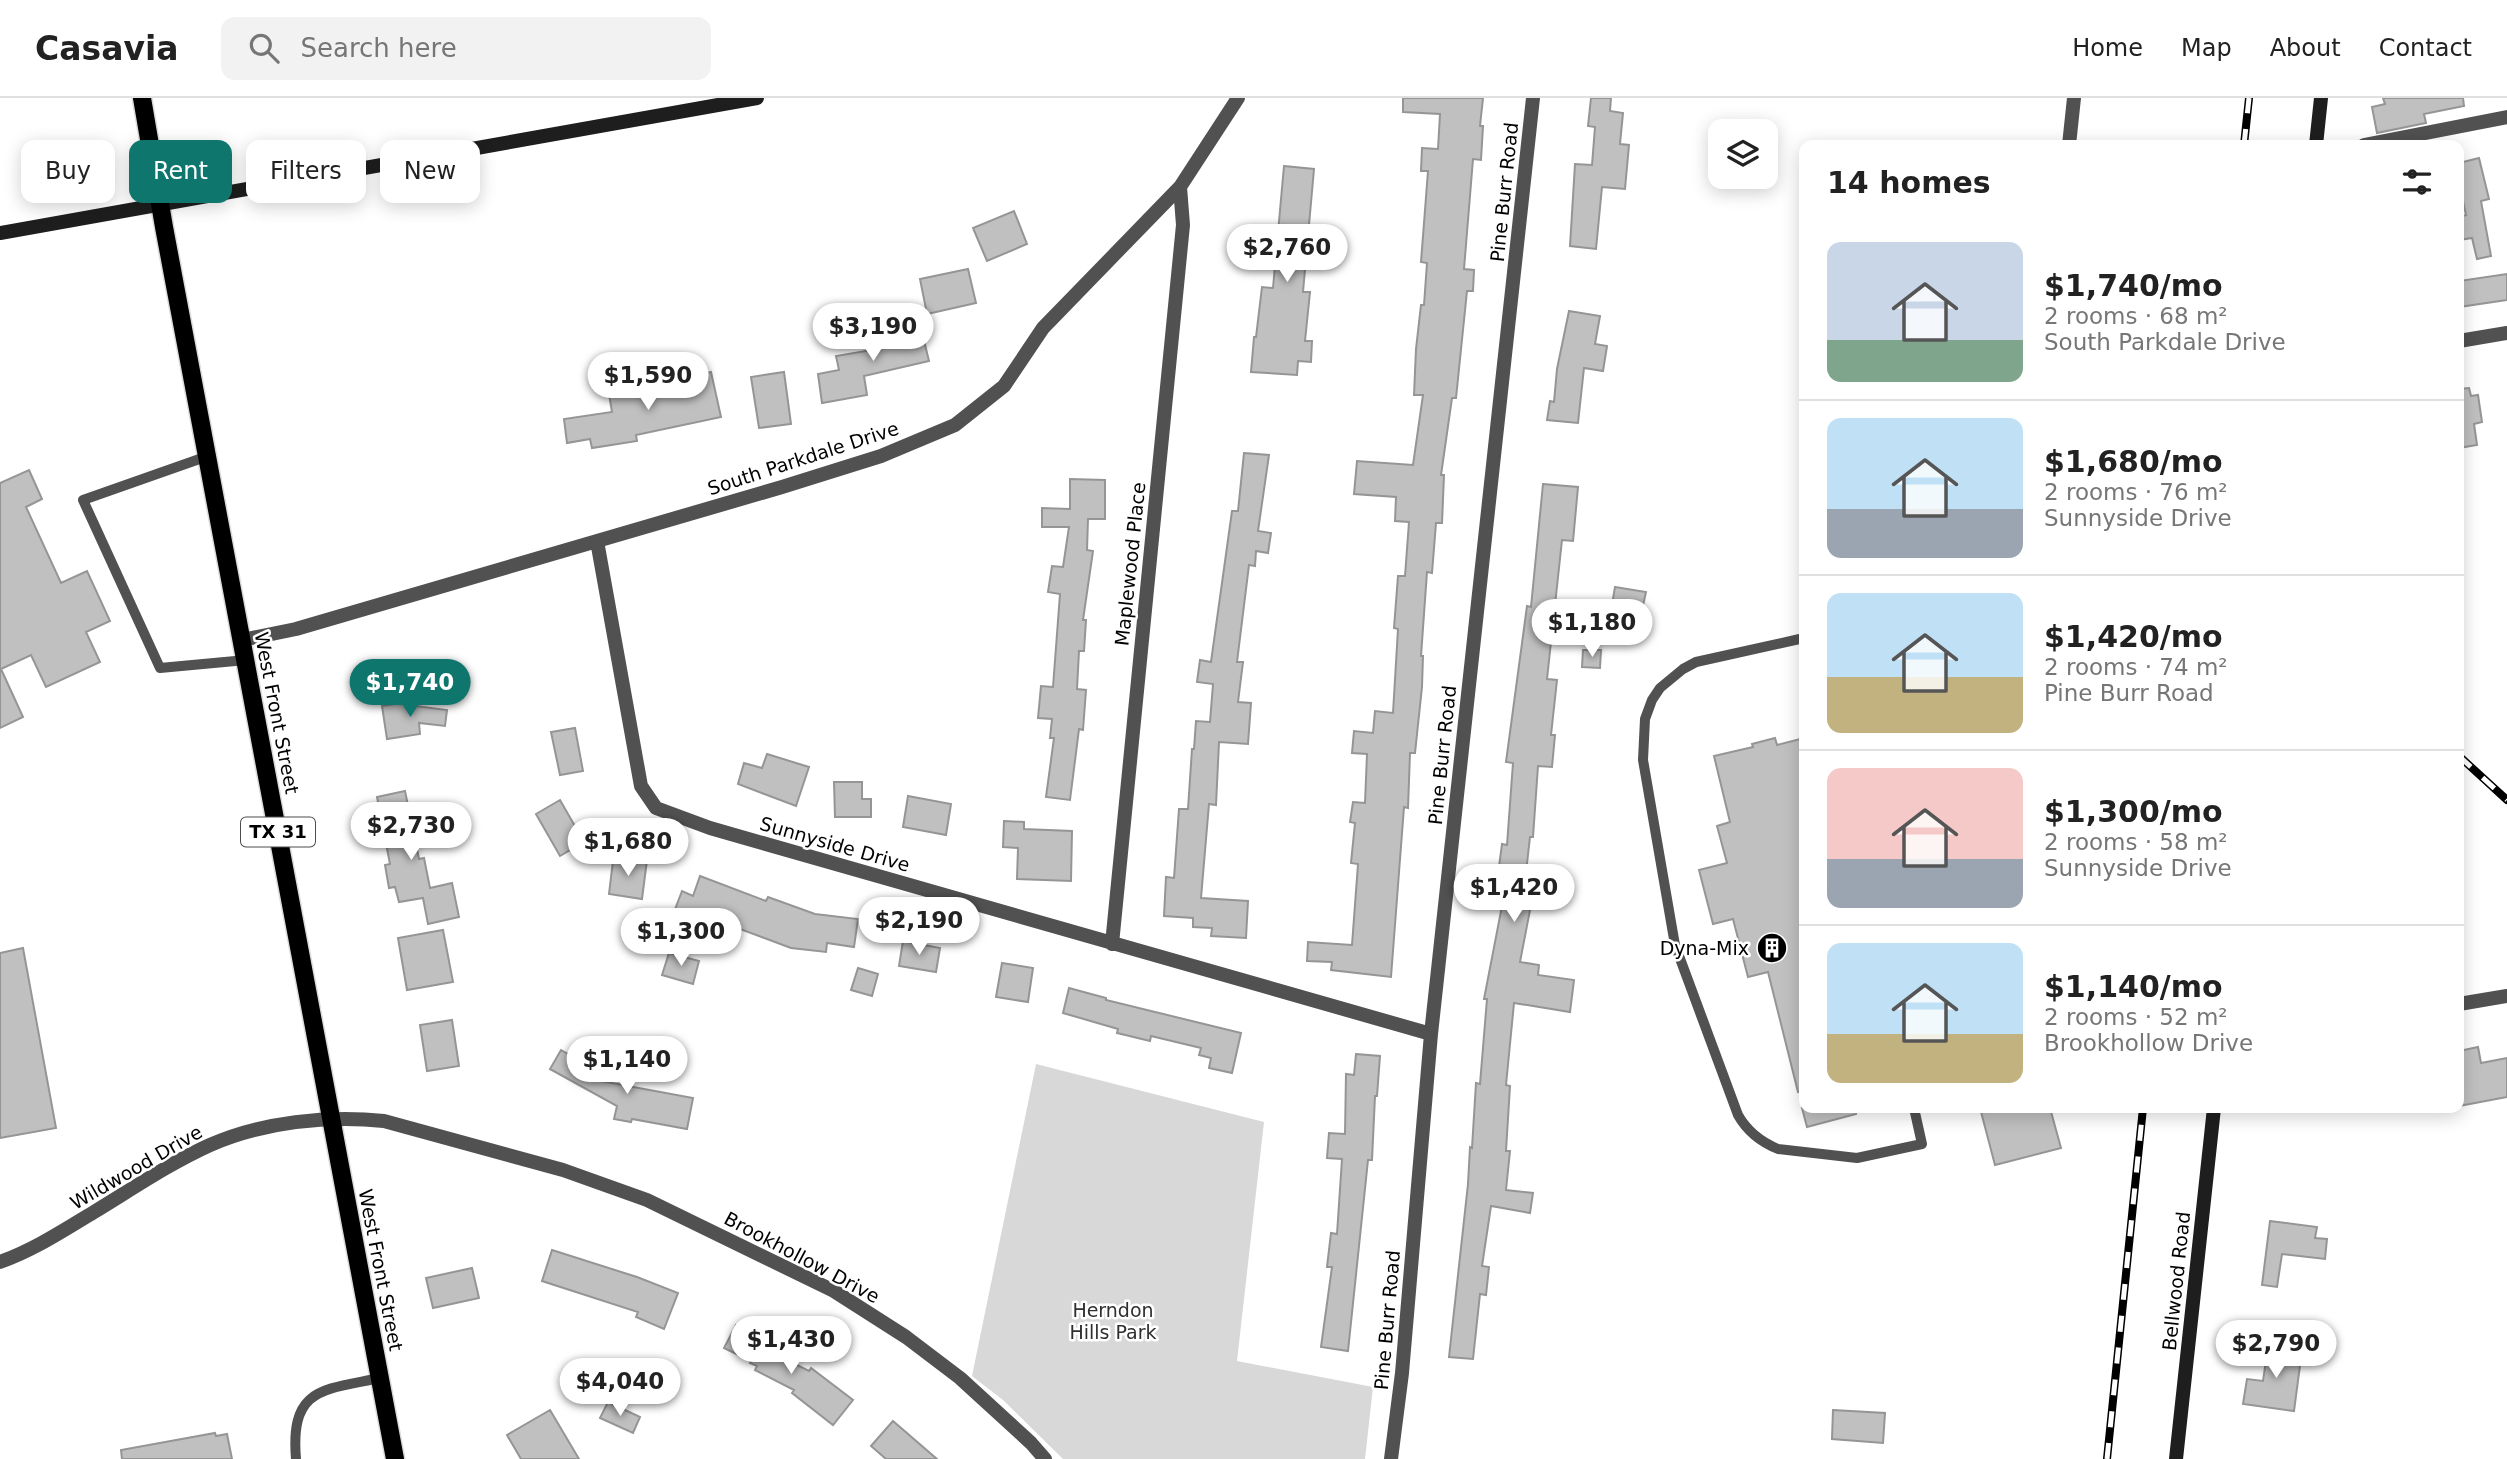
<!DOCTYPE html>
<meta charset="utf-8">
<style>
:root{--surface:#fff;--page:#f2f2f2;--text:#222;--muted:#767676;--line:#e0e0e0;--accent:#0f766e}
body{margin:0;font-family:"DejaVu Sans",sans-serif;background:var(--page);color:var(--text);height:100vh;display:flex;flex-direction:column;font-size:26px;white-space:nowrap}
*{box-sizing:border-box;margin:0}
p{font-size:23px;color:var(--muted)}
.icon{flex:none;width:38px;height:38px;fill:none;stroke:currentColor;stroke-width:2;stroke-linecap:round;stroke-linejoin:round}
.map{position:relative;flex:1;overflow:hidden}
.panel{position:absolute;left:1799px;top:42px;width:665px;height:973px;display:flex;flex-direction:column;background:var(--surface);border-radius:14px;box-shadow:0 4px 18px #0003}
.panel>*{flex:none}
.banner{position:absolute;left:21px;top:42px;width:665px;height:63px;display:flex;gap:14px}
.controls{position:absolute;left:1708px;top:21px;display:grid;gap:14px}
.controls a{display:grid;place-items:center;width:70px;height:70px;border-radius:14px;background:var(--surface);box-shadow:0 4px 18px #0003;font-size:35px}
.price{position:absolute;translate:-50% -60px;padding:0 16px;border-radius:24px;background:#fff;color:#222;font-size:23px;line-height:46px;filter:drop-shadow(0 2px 4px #0008)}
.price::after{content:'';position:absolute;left:50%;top:42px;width:21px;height:16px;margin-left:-10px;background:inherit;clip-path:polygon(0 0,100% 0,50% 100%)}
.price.active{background:var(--accent);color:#fff}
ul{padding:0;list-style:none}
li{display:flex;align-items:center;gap:21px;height:175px;padding:0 28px}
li+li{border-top:2px solid var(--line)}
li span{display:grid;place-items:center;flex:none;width:196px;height:140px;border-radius:14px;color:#555}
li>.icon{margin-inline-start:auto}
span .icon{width:84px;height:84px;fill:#fffc;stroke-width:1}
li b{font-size:30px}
h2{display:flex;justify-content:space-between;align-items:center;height:84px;padding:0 28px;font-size:30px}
.chip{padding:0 24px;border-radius:14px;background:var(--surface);box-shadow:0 4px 18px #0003;font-size:24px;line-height:63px}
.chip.active{background:var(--accent);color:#fff}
header{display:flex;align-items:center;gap:42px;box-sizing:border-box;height:98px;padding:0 35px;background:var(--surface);border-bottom:2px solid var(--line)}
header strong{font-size:33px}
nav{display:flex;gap:38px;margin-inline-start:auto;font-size:24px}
.search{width:490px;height:63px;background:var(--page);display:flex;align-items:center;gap:18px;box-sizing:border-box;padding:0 24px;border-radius:14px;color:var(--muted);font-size:26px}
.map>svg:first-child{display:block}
.green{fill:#d8d8d8}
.building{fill:#c0c0c0;stroke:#959595;stroke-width:2}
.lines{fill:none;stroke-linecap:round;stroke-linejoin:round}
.primary-casing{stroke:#dbdbdb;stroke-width:21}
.lane{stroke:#515151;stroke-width:10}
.street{stroke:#515151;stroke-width:14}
.secondary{stroke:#1e1e1e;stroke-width:14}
.primary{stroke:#000;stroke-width:18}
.rail-casing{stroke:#000;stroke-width:8}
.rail{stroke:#fff;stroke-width:5;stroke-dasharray:16;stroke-linecap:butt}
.labels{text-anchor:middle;stroke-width:5;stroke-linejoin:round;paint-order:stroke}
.shield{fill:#fff;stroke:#4c4c4c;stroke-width:2}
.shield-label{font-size:18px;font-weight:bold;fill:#000}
.street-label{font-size:19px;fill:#000;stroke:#fff}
.poi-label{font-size:19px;fill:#000;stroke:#fff;text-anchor:end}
.park-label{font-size:19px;fill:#2f2f2f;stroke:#fff}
</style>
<header>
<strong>Casavia</strong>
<div class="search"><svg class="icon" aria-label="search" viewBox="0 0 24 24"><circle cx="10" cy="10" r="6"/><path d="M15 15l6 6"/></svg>Search here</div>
<nav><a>Home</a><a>Map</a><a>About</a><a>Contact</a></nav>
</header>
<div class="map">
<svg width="2507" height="1361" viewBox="0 0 2507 1361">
<rect width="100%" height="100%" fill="#fff"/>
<path class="green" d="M 1036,966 L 1264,1024 L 1237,1263 L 1373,1289 L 1365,1361 L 1063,1361 L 1003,1302 L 972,1278 Z"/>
<path class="building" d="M 1403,0 L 1483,0 L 1480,28 L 1483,28 L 1481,62 L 1473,61 L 1464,171 L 1474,172 L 1473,193 L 1467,193 L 1456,300 L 1452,300 L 1441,377 L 1444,377 L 1442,425 L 1436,425 L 1432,475 L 1427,474 L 1421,558 L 1423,558 L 1422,589 L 1415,655 L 1410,655 L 1408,710 L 1404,709 L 1391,879 L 1331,872 L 1332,864 L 1307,863 L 1308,844 L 1352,847 L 1358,766 L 1351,765 L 1355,725 L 1350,724 L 1353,704 L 1365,705 L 1367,656 L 1352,655 L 1354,633 L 1373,635 L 1375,613 L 1393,615 L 1398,531 L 1394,530 L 1398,478 L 1405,478 L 1409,424 L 1395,423 L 1396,399 L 1354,396 L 1357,363 L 1413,367 L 1423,297 L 1414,297 L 1416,251 L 1421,207 L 1424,207 L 1427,165 L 1421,164 L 1428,73 L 1421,73 L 1422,50 L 1438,51 L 1440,16 L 1403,14 Z
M 1591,0 L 1611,0 L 1610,13 L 1623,15 L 1620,46 L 1629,47 L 1625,91 L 1602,89 L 1596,151 L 1570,148 L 1575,66 L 1592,67 L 1595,29 L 1588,28 Z
M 2383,0 L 2463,0 L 2464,8 L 2424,16 L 2426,25 L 2377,35 L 2372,9 L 2385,6 Z
M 2479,60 L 2489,101 L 2481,103 L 2491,158 L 2477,161 L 2472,140 L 2459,142 L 2459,119 L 2466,117 L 2459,84 L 2459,65 Z
M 1284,68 L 1314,71 L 1303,194 L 1310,194 L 1305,243 L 1312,243 L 1311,264 L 1298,263 L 1297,277 L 1251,274 L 1254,239 L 1256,239 L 1262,189 L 1273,190 Z
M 1014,113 L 1027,146 L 987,163 L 973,130 Z
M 968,171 L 976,205 L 927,216 L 920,181 Z
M 2507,176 L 2507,202 L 2459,209 L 2459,183 Z
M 1569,213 L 1600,218 L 1595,246 L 1607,248 L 1603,273 L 1584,270 L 1578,325 L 1547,322 L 1550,303 L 1554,304 L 1557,271 Z
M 920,226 L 929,263 L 864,278 L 867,297 L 822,305 L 818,276 L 839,272 L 836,258 L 878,251 L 875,237 Z
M 711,274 L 721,319 L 636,337 L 637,343 L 592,350 L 590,341 L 567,345 L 564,321 L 612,314 L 609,296 L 658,288 L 657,285 Z
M 784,274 L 791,326 L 759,330 L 751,279 Z
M 2469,290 L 2471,298 L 2478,297 L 2482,324 L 2474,326 L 2477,347 L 2459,350 L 2459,291 Z
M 1244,355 L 1269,357 L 1258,433 L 1271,435 L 1268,455 L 1256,453 L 1255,468 L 1249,467 L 1237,564 L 1243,564 L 1238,604 L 1251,605 L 1248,646 L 1219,644 L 1216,707 L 1209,706 L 1201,800 L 1248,803 L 1246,840 L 1211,838 L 1212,830 L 1193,829 L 1193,820 L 1164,818 L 1166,779 L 1174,780 L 1179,711 L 1188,711 L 1192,651 L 1194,651 L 1196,623 L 1210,624 L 1213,586 L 1197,584 L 1200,562 L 1211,564 L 1232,413 L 1238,413 Z
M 29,372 L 42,401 L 26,409 L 61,485 L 87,473 L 110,523 L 86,534 L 100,564 L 46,589 L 31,557 L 1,571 L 23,619 L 0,630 L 0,385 Z
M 1070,381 L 1105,382 L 1105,421 L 1088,421 L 1087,452 L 1093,453 L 1083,522 L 1086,522 L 1084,553 L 1079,553 L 1077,591 L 1086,592 L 1083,632 L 1079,631 L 1070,702 L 1046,699 L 1054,640 L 1050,640 L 1052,621 L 1038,620 L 1041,588 L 1053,589 L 1060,496 L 1048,494 L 1052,468 L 1063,469 L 1069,429 L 1042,429 L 1042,410 L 1070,411 Z
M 1543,386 L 1578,389 L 1573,443 L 1562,442 L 1547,581 L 1557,582 L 1551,637 L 1555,637 L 1552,669 L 1538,668 L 1533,739 L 1530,739 L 1522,810 L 1530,812 L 1520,864 L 1539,867 L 1538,877 L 1574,882 L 1570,914 L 1514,905 L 1506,987 L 1510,988 L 1506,1053 L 1510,1053 L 1506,1092 L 1533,1095 L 1530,1115 L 1491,1108 L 1482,1168 L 1489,1169 L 1486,1197 L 1480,1196 L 1473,1261 L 1449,1259 L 1468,1086 L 1470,1049 L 1472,1050 L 1476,985 L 1480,986 L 1487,901 L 1484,901 L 1508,777 L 1498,776 L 1502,746 L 1507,747 L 1513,665 L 1506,664 L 1527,508 L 1531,509 Z
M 1615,489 L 1646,494 L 1642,512 L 1612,507 Z
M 1583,552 L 1601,552 L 1600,570 L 1582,569 Z
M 415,603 L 416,608 L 447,612 L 445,628 L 419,625 L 420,636 L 387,641 L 382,608 Z
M 575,630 L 583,673 L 560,677 L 551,634 Z
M 1775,640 L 1777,647 L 1804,640 L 1804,993 L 1798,994 L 1768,874 L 1748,879 L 1733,821 L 1713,826 L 1699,772 L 1727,765 L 1717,728 L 1730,724 L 1714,658 L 1753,649 L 1752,646 Z
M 767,656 L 809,669 L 796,708 L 738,686 L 744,665 L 762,670 Z
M 834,684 L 862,684 L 862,701 L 871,701 L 871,719 L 835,719 Z
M 405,693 L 419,761 L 424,760 L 430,790 L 452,785 L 459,819 L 428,826 L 423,800 L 399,804 L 395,789 L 389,790 L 385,767 L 390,766 L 377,699 Z
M 908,698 L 951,706 L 946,737 L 903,729 Z
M 560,702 L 584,744 L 560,758 L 536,716 Z
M 1004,723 L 1024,724 L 1024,731 L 1072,733 L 1071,783 L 1017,781 L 1018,750 L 1003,749 Z
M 628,759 L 647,762 L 642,801 L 609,796 L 613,763 L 627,765 Z
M 700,778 L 766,803 L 768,799 L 815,816 L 858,821 L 854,849 L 827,845 L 826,854 L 791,850 L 724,825 L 722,832 L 674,814 L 682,793 L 693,798 Z
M 443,832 L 453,884 L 407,892 L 398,840 Z
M 903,843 L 940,850 L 936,874 L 899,868 Z
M 23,850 L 56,1030 L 0,1040 L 0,855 Z
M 669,855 L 699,863 L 693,886 L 662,877 Z
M 1002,865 L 1033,870 L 1028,904 L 996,899 Z
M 858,870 L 878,876 L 872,898 L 851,892 Z
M 1069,890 L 1106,900 L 1106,902 L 1241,935 L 1232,975 L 1209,970 L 1211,960 L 1199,957 L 1201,950 L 1151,938 L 1150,943 L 1117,935 L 1118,931 L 1063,915 Z
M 452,922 L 459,968 L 427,973 L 420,927 Z
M 2478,949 L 2481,965 L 2507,960 L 2507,999 L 2459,1008 L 2459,953 Z
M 561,952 L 605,977 L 601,983 L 693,1000 L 687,1031 L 632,1021 L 631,1024 L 614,1021 L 617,1008 L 550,971 Z
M 1356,956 L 1380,958 L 1377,998 L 1375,998 L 1372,1062 L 1368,1062 L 1348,1253 L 1321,1249 L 1332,1169 L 1327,1169 L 1331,1135 L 1337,1136 L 1342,1061 L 1327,1060 L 1329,1035 L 1345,1036 L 1346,976 L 1354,977 Z
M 1802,1010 L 1856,1010 L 1856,1016 L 1807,1029 Z
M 1980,1010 L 2050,1010 L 2061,1050 L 1995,1067 Z
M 2270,1123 L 2317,1129 L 2315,1140 L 2327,1141 L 2325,1161 L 2282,1156 L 2277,1189 L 2262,1187 Z
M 552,1152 L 637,1179 L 678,1195 L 664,1231 L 636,1219 L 638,1214 L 542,1183 Z
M 472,1170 L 479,1200 L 433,1210 L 426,1180 Z
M 736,1227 L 762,1240 L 758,1248 L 809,1273 L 811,1270 L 853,1302 L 833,1327 L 792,1295 L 794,1292 L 755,1272 L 757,1268 L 750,1265 L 751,1263 L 724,1250 Z
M 2269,1242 L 2292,1245 L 2290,1259 L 2301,1260 L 2294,1313 L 2243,1306 L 2247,1281 L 2263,1283 Z
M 608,1304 L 640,1319 L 633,1335 L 600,1320 Z
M 550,1312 L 579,1361 L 521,1361 L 507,1337 Z
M 1833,1312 L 1885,1315 L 1883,1345 L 1832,1341 Z
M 893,1323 L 937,1361 L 886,1361 L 871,1348 Z
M 215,1335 L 216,1338 L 227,1336 L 232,1361 L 122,1361 L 121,1352 Z"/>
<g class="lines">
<g class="primary-casing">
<path id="primary" d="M 142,0 L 164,129 L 395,1361"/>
</g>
<path class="lane" d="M 208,358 L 83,402 L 160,570 L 246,562
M 1804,540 L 1696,564 L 1683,571 L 1660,590 L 1652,602 L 1645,621 L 1643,662 L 1675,847 L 1738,1017 C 1747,1033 1761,1044 1778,1051 L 1857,1060 L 1922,1046 L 1914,1010
M 296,1361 C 290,1289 323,1292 380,1280"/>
<path class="street" d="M 2069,47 L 2074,0
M 2364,47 L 2507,19
M 2459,243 L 2507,235
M 597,443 L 641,688 L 656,710 L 710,730 L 1431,936
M 242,542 L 296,531 L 782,389 L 881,358 L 955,327 L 1004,288 L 1043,230 L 1180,89 L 1238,0
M 1112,846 L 1183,127 L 1180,89
M 2459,906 L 2507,898
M 0,1164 C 34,1152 64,1132 94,1114 C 132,1091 170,1065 210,1047 C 262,1024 328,1017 384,1023 L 563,1072 L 647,1102 L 834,1193 L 906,1239 L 960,1280 L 1031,1345 L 1045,1361
M 1391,1361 L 1402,1275 L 1431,936 L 1533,0"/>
<path class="secondary" d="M 2316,47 L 2321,0
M 0,135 L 757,0
M 2176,1361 L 2214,1010"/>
<use href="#primary" class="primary"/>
<g class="rail-casing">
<path id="rail" d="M 2244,47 L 2249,0
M 2459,658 L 2507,702
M 2107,1361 L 2143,1010"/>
</g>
<use href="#rail" class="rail"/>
</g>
<defs>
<g id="building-disc" transform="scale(1.575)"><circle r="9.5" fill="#000" stroke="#fff"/><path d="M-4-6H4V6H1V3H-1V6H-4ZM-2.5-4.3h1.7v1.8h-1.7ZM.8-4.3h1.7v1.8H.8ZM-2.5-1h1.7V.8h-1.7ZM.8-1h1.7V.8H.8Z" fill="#fff"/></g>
</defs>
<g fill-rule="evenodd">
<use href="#building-disc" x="1772" y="850"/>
</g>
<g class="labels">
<rect class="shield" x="241" y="719.5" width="74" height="29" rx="5"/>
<g class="shield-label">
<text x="278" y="740">TX 31</text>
</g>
<g class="street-label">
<text transform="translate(1504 94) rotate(-84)" y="7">Pine Burr Road</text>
<text transform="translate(803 360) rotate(-18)" y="7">South Parkdale Drive</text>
<text transform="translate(1130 466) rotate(-84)" y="7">Maplewood Place</text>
<text transform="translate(277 615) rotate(79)" y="7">West Front Street</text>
<text transform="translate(1442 657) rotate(-84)" y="7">Pine Burr Road</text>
<text transform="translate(835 746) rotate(16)" y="7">Sunnyside Drive</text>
<text transform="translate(136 1069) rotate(-30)" y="7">Wildwood Drive</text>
<text transform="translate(802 1159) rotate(28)" y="7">Brookhollow Drive</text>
<text transform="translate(381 1172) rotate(79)" y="7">West Front Street</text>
<text transform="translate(2176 1183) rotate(-84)" y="7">Bellwood Road</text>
<text transform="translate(1387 1222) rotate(-85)" y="7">Pine Burr Road</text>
</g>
<g class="poi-label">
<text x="1749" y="857">Dyna-Mix</text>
</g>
<g class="park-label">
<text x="1113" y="1219">Herndon<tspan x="1113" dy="22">Hills Park</tspan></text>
</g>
</g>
</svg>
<div class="controls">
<a><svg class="icon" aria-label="layers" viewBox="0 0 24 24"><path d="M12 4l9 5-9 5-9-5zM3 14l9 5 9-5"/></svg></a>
</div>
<b class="price" style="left:1287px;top:186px">$2,760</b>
<b class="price" style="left:873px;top:265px">$3,190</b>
<b class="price" style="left:648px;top:314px">$1,590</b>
<b class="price" style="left:1592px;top:561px">$1,180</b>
<b class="price active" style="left:410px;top:621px">$1,740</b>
<b class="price" style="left:411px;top:764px">$2,730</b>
<b class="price" style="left:628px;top:780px">$1,680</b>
<b class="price" style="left:1514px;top:826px">$1,420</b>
<b class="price" style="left:919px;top:859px">$2,190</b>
<b class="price" style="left:681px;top:870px">$1,300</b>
<b class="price" style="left:627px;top:998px">$1,140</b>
<b class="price" style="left:791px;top:1278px">$1,430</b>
<b class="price" style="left:2276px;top:1282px">$2,790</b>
<b class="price" style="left:620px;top:1320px">$4,040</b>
<div class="banner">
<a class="chip">Buy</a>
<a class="chip active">Rent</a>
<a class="chip">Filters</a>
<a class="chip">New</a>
</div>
<section class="panel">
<h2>14 homes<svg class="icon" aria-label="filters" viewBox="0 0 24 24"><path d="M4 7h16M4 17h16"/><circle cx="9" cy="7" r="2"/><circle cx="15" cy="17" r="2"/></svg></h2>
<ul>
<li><span style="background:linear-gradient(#c9d6e8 70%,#7fa58c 0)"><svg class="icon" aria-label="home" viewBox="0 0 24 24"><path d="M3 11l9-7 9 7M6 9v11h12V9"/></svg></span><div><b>$1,740/mo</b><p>2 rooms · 68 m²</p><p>South Parkdale Drive</p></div></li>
<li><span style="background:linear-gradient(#bfe0f5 65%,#9aa5b1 0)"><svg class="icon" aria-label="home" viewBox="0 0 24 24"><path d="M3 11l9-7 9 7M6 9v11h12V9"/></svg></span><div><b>$1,680/mo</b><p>2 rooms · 76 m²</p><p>Sunnyside Drive</p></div></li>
<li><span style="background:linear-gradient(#bfe0f5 60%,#c2b280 0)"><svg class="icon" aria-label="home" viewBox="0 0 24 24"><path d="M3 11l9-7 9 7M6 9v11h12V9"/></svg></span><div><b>$1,420/mo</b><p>2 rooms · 74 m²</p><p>Pine Burr Road</p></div></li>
<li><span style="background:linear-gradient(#f6c9c9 65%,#9aa5b1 0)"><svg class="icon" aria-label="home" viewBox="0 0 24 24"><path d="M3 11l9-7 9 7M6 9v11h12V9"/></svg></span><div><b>$1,300/mo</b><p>2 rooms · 58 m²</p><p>Sunnyside Drive</p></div></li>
<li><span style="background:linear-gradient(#bfe0f5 65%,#c2b280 0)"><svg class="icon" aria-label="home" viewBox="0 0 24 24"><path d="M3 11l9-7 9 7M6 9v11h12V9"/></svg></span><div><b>$1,140/mo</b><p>2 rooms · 52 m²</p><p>Brookhollow Drive</p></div></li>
</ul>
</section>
</div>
